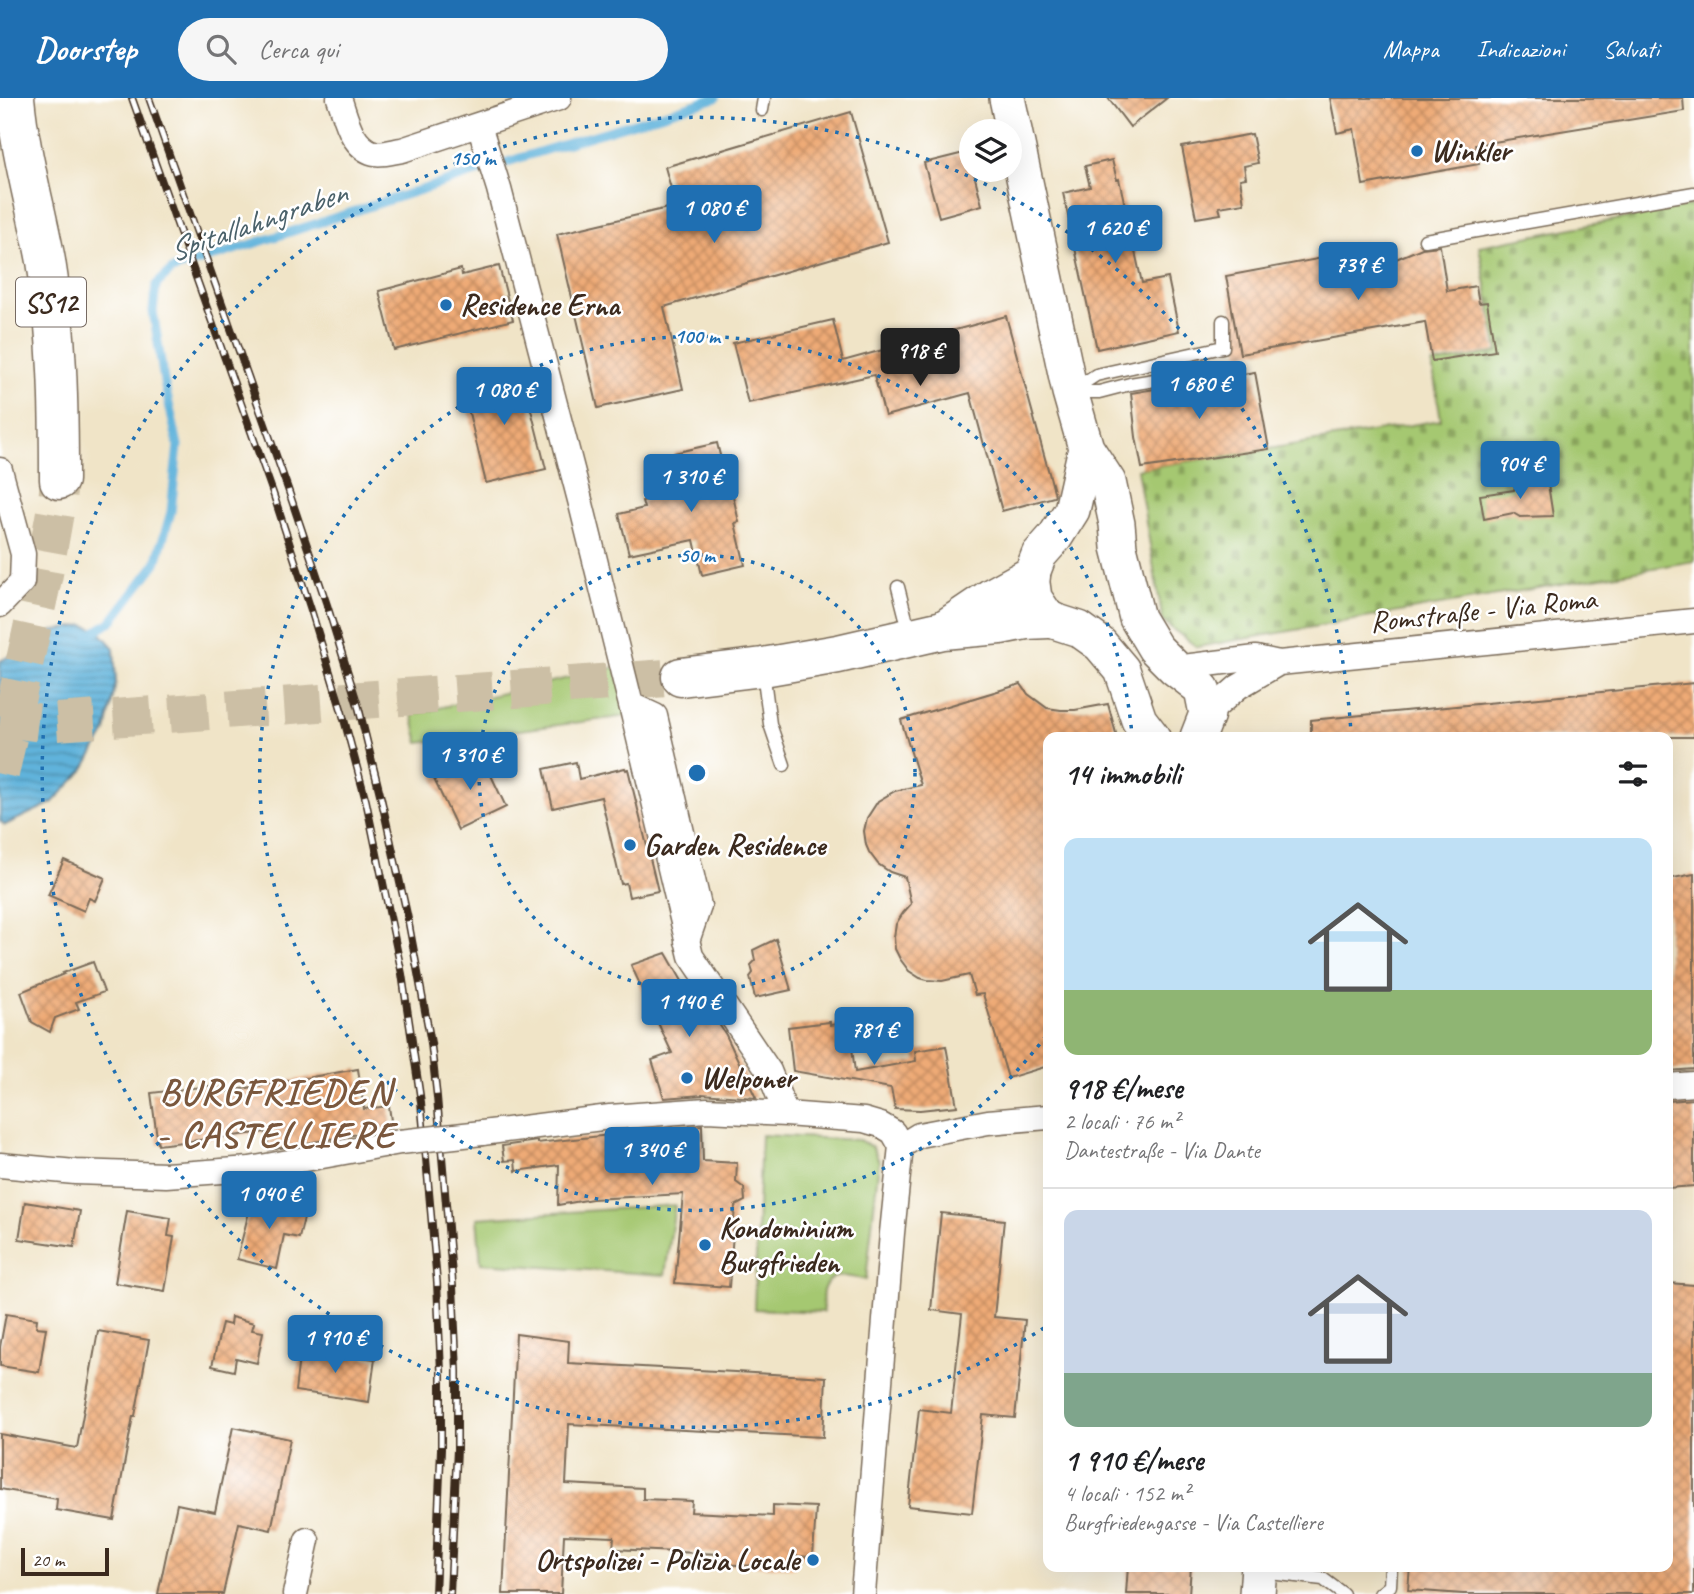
<!DOCTYPE html>
<html lang="it">
<meta charset="utf-8">
<style>
:root{--surface:#fff;--page:#f6f6f6;--text:#202124;--muted:#757577;--line:#e0e0e0;--accent:#1f6fb2}
body{margin:0;font-family:Caveat,sans-serif;background:var(--page);color:var(--text);height:100vh;display:flex;flex-direction:column;font-size:26px;white-space:nowrap}
*{box-sizing:border-box;margin:0}
p{font-size:23px;color:var(--muted)}
.icon{flex:none;width:38px;height:38px;fill:none;stroke:currentColor;stroke-width:2;stroke-linecap:round;stroke-linejoin:round}
.map{position:relative;flex:1;overflow:hidden}
.side{position:absolute;left:1043px;top:634px;width:630px;height:840px;display:flex;flex-direction:column;background:var(--surface);border-radius:14px;box-shadow:0 7px 28px #0002}
.side>*{flex:none}
.controls{position:absolute;left:959px;top:21px;display:grid;gap:14px}
.controls a{display:grid;place-items:center;width:63px;height:63px;border-radius:50%;background:var(--surface);box-shadow:0 7px 28px #0002;font-size:35px}
.scale{position:absolute;left:21px;bottom:18px;width:88px;box-sizing:border-box;padding-left:7px;border:4px solid #3b2a1e;border-top:0;font-size:19px;line-height:24px;white-space:nowrap;color:#3b2a1e;-webkit-text-stroke:5px #fff;paint-order:stroke}
.price{position:absolute;translate:-50% -60px;padding:0 16px;border-radius:7px;background:var(--accent);color:#fff;font-size:23px;line-height:46px;filter:drop-shadow(0 2px 4px #0008)}
.price::after{content:'';position:absolute;left:50%;top:42px;width:21px;height:16px;margin-left:-10px;background:inherit;clip-path:polygon(0 0,100% 0,50% 100%)}
.price.active{background:#222;color:#fff}
ul{padding:0;list-style:none}
li{display:grid;align-content:center;gap:14px;height:371px;padding:0 21px}
li+li{border-top:2px solid var(--line)}
li span{display:grid;place-items:center;height:217px;border-radius:14px;color:#555}
li>.icon{margin-inline-start:auto}
span .icon{width:126px;height:126px;fill:#fffc;stroke-width:1}
li b{font-size:30px}
h2{display:flex;justify-content:space-between;align-items:center;height:84px;padding:0 21px;font-size:30px}
header{display:flex;align-items:center;gap:42px;box-sizing:border-box;height:98px;padding:0 35px;background:var(--accent);color:#fff}
header strong{font-size:33px}
nav{display:flex;gap:38px;margin-inline-start:auto;font-size:24px}
.search{width:490px;height:63px;background:var(--page);display:flex;align-items:center;gap:18px;box-sizing:border-box;padding:0 24px;border-radius:38px;color:var(--muted);font-size:26px}
.map>svg:first-child{display:block}
.cemetery{fill:url(#cemetery-stones);stroke:#707948;stroke-width:2}
.park{fill:#a5c871;stroke:#707948;stroke-width:2}
.water{fill:url(#water-rules);stroke:#4e6e7c;stroke-width:2}
.lines{fill:none;stroke-linecap:round;stroke-linejoin:round}
.stream{stroke:#60b3db;stroke-width:9}
.building{fill:url(#building-cross-hatch)}
.primary-tunnel{stroke:#ccbfa5;stroke-width:38;stroke-dasharray:38 19;stroke-linecap:butt}
.lane-casing{stroke:#7a6b59;stroke-width:15}
.street-casing{stroke:#7a6b59;stroke-width:27}
.secondary-casing{stroke:#7a6b59;stroke-width:38}
.primary-casing{stroke:#7a6b59;stroke-width:41}
.lane{stroke:#fff;stroke-width:12}
.street{stroke:#fff;stroke-width:24}
.secondary{stroke:#fff;stroke-width:35}
.primary{stroke:#fff;stroke-width:38}
.rail-casing{stroke:#3b2a1e;stroke-width:8}
.rail{stroke:#fff;stroke-width:5;stroke-dasharray:16;stroke-linecap:butt}
.street-bridge-casing{stroke:#7a6b59;stroke-width:27;stroke-linecap:butt}
.street-bridge{stroke:#fff;stroke-width:24}
.ring{fill:none;stroke:#1f6fb2;stroke-width:3.5;stroke-dasharray:3.5 7}
.poi-dot{fill:#1f6fb2;stroke:#fff;stroke-width:2.5}
.labels{text-anchor:middle;stroke-width:5;stroke-linejoin:round;paint-order:stroke}
.shield{fill:#fff;stroke:#766a62;stroke-width:2}
.shield-label{font-size:28px;font-weight:bold;fill:#3b2a1e}
.poi-label{font-size:30px;font-weight:bold;fill:#3b2a1e;stroke:#fff;text-anchor:start}
.street-label{font-size:30px;fill:#3b2a1e;stroke:#fff}
.water-label{font-size:32px;font-style:italic;fill:#4a616a;stroke:#fff}
.district-label{font-size:37px;font-weight:bold;letter-spacing:2px;fill:#7a573d;stroke:#fff}
.centre{fill:#1f6fb2;stroke:#fff;stroke-width:3.5}
.ring-label{font-size:21px;text-anchor:middle;font-weight:bold;fill:#1f6fb2;stroke:#fff;stroke-width:5;stroke-linejoin:round;paint-order:stroke}
</style>
<header>
<strong>Doorstep</strong>
<div class="search"><svg class="icon" aria-label="search" viewBox="0 0 24 24"><circle cx="10" cy="10" r="6"/><path d="M15 15l6 6"/></svg>Cerca qui</div>
<nav><a>Mappa</a><a>Indicazioni</a><a>Salvati</a></nav>
</header>
<div class="map">
<svg width="1694" height="1496" viewBox="0 0 1694 1496">
<defs>
<pattern id="cemetery-stones" width="16" height="16" patternUnits="userSpaceOnUse" patternTransform="scale(1.75)"><rect width="16" height="16" fill="#a5c871"/><path d="M2 7V4a2 2 0 0 1 4 0v3zM10 15v-3a2 2 0 0 1 4 0v3z" fill="#88a35c"/></pattern>
<pattern id="water-rules" width="6" height="5" patternUnits="userSpaceOnUse" patternTransform="scale(1.75)"><rect width="6" height="5" fill="#60b3db"/><path d="M0 2.5h6" fill="none" stroke="#5092b1"/></pattern>
<pattern id="building-cross-hatch" width="8" height="8" patternUnits="userSpaceOnUse" patternTransform="scale(1.75)"><rect width="8" height="8" fill="#eeaa76"/><path d="M0 0l8 8M0 8l8-8" fill="none" stroke="#c28b60"/></pattern>
</defs>
<rect width="100%" height="100%" fill="#fff"/>
<filter id="ink" filterUnits="userSpaceOnUse"><feTurbulence type="fractalNoise" baseFrequency=".0143" numOctaves="2"/><feDisplacementMap in="SourceGraphic" scale="14" xChannelSelector="R" yChannelSelector="G"/><feConvolveMatrix kernelMatrix="1 2 1 2 8 2 1 2 1" color-interpolation-filters="sRGB"/></filter>
<filter id="wash" filterUnits="userSpaceOnUse"><feTurbulence type="fractalNoise" baseFrequency=".00686" numOctaves="4" result="noise"/><feDisplacementMap in="SourceGraphic" scale="28" xChannelSelector="R" yChannelSelector="G"/><feGaussianBlur stdDeviation="1.57" result="paint"/><feColorMatrix in="noise" values="0 0 0 0 0 0 0 0 0 0 0 0 0 0 0 0 0 1.4 0 .05"/><feComposite in="paint" operator="in"/></filter>
<g filter="url(#wash)">
<rect width="100%" height="100%" fill="#f0e4c7"/>
<path class="cemetery" d="M 1694,107 L 1694,463 L 1197,549 L 1163,524 L 1137,371 L 1269,351 L 1441,322 L 1432,266 L 1498,254 L 1479,148 Z"/>
<path class="park" d="M 616,569 L 628,618 L 419,645 L 412,616 Z
M 761,1037 L 859,1042 L 872,1049 L 879,1063 L 866,1182 C 852,1179 831,1172 824,1190 C 821,1196 823,1207 823,1214 L 754,1211 Z
M 675,1107 L 665,1177 L 481,1165 L 477,1120 Z"/>
<path class="water" d="M 84,527 L 98,532 L 114,550 L 116,584 L 106,634 L 82,674 L 52,705 L 5,727 L 0,723 L 0,563 L 27,549 L 53,533 Z"/>
<g class="lines">
<path class="stream" d="M 89,538 L 112,523 L 156,465 L 171,414 L 178,347 L 164,283 L 153,213 L 156,187 L 172,172 L 526,58 L 716,0"/>
</g>
<g id="blocks">
<path class="building" d="M 1108,0 L 1167,0 L 1130,29 Z
M 1330,0 L 1683,0 L 1684,13 L 1475,47 L 1479,66 L 1363,87 L 1354,31 L 1337,35 Z
M 851,14 L 888,144 L 664,209 L 683,291 L 598,310 L 557,136 L 676,108 L 665,69 Z
M 1252,36 L 1258,65 L 1244,68 L 1246,80 L 1240,81 L 1244,105 L 1219,109 L 1221,116 L 1196,120 L 1182,49 Z
M 968,54 L 971,72 L 973,72 L 982,107 L 939,119 L 924,65 Z
M 1112,62 L 1117,82 L 1119,81 L 1142,185 L 1168,180 L 1179,233 L 1097,251 L 1063,95 L 1090,89 L 1085,68 Z
M 1393,147 L 1396,161 L 1422,150 L 1440,148 L 1447,193 L 1476,188 L 1479,205 L 1487,204 L 1495,253 L 1432,263 L 1425,224 L 1240,256 L 1226,178 Z
M 499,168 L 513,222 L 394,252 L 379,193 L 461,171 L 462,177 Z
M 1006,218 L 1055,397 L 1054,399 L 1002,413 L 970,295 L 885,318 L 874,277 L 748,305 L 733,245 L 833,222 L 843,263 Z
M 521,272 L 546,371 L 486,385 L 462,286 Z
M 1255,274 L 1269,351 L 1142,370 L 1136,339 L 1131,295 Z
M 717,345 L 727,386 L 730,385 L 739,424 L 735,425 L 745,467 L 702,477 L 694,442 L 629,456 L 619,416 L 644,410 L 642,403 L 683,394 L 674,355 Z
M 1547,380 L 1553,418 L 1520,419 L 1513,415 L 1484,421 L 1480,397 L 1514,392 L 1516,386 Z
M 1694,585 L 1694,639 L 1311,639 L 1311,622 Z
M 1021,586 L 1028,596 L 1047,610 L 1061,612 L 1075,612 L 1108,606 L 1117,639 L 1048,639 L 1048,968 L 1008,980 L 983,896 L 975,897 L 969,877 L 942,883 L 927,882 L 920,880 L 909,873 L 900,861 L 895,851 L 894,839 L 896,826 L 903,815 L 911,806 L 905,779 L 890,774 L 878,766 L 869,754 L 866,747 L 864,733 L 867,720 L 878,703 L 895,693 L 921,687 L 901,622 Z
M 481,656 L 506,709 L 458,732 L 433,679 Z
M 576,664 L 579,681 L 625,670 L 626,672 L 628,671 L 658,793 L 629,799 L 626,785 L 621,786 L 601,699 L 553,710 L 544,671 Z
M 64,762 L 105,780 L 95,803 L 89,800 L 84,813 L 48,797 Z
M 1694,776 L 1694,971 L 1668,973 L 1668,781 Z
M 776,841 L 791,892 L 755,900 L 750,879 L 753,875 L 751,867 L 755,863 L 753,852 Z
M 666,855 L 702,918 L 711,914 L 726,937 L 756,1000 L 702,996 L 702,997 L 664,1000 L 652,962 L 672,955 L 631,867 Z
M 93,864 L 104,894 L 76,904 L 79,911 L 55,920 L 50,934 L 32,924 L 21,894 L 64,876 L 63,875 Z
M 830,924 L 830,927 L 849,925 L 855,974 L 916,963 L 915,953 L 946,948 L 957,1008 L 920,1012 L 895,1011 L 891,990 L 793,973 L 788,929 Z
M 358,971 L 364,1011 L 389,1008 L 392,1030 L 269,1052 L 266,1034 L 158,1047 L 151,995 L 217,987 L 218,995 Z
M 1694,1001 L 1694,1088 L 1668,1090 L 1668,1003 Z
M 702,1027 L 703,1063 L 737,1065 L 736,1084 L 744,1090 L 745,1103 L 735,1108 L 729,1189 L 675,1185 L 683,1096 L 592,1101 L 558,1107 L 559,1067 L 516,1073 L 515,1062 L 504,1063 L 502,1048 L 537,1043 L 537,1045 Z
M 253,1098 L 306,1112 L 299,1140 L 284,1137 L 277,1171 L 237,1161 Z
M 25,1104 L 80,1113 L 74,1149 L 19,1141 Z
M 127,1113 L 171,1120 L 168,1138 L 174,1139 L 165,1193 L 115,1185 Z
M 941,1115 L 1004,1122 L 994,1219 L 1025,1222 L 1015,1320 L 983,1317 L 972,1415 L 908,1408 L 919,1311 L 951,1315 L 962,1216 L 931,1212 Z
M 1668,1185 L 1694,1187 L 1694,1496 L 1463,1496 L 1408,1492 L 1410,1468 L 1668,1468 Z
M 6,1216 L 37,1221 L 36,1229 L 46,1230 L 39,1274 L 0,1268 L 0,1249 Z
M 231,1219 L 254,1225 L 252,1232 L 263,1234 L 257,1265 L 236,1260 L 234,1273 L 212,1268 L 222,1225 L 230,1227 Z
M 98,1233 L 149,1242 L 135,1318 L 133,1318 L 114,1422 L 56,1412 L 57,1401 L 0,1391 L 0,1336 L 77,1350 Z
M 516,1236 L 569,1243 L 568,1265 L 826,1279 L 823,1339 L 569,1326 L 566,1386 L 643,1390 L 643,1401 L 692,1403 L 691,1414 L 773,1418 L 773,1407 L 816,1409 L 813,1459 L 795,1458 L 795,1470 L 719,1466 L 719,1456 L 613,1451 L 614,1439 L 564,1437 L 561,1496 L 503,1496 Z
M 300,1251 L 375,1261 L 369,1304 L 295,1293 Z
M 233,1329 L 290,1341 L 271,1432 L 239,1425 L 223,1496 L 158,1496 L 177,1406 L 215,1414 Z
M 1128,1468 L 1191,1468 L 1189,1496 L 1126,1496 Z"/>
</g>
</g>
<g filter="url(#ink)">
<use href="#blocks" fill-opacity="0" stroke="#7a6b59" stroke-width="2"/>
<g class="lines">
<path class="primary-tunnel" d="M 0,620 L 43,625 L 681,579
M 0,676 L 44,476 L 57,403 L 59,382"/>
<g class="lane-casing">
<path id="lane" d="M 762,12 L 764,0
M 1425,142 L 1694,95
M 1073,292 L 1096,277 L 1223,249 L 1223,223
M 1074,294 L 1099,294 L 1130,286 L 1222,271
M 898,489 L 910,536
M 763,573 L 770,626 L 784,667
M 1259,1474 L 1323,1481 L 1343,1496
M 1380,1496 L 1390,1488 L 1391,1468"/>
</g>
<g class="street-casing">
<path id="street" d="M 339,0 C 346,19 351,49 374,55 C 382,57 394,53 402,52 L 559,0
M 479,27 L 499,91 L 581,406 L 631,607 L 691,858 L 769,973 L 786,1016
M 0,372 L 23,456 L 22,484 L 0,507
M 1175,570 L 1256,560 L 1279,565 L 1694,523
M 631,607 L 655,618 L 699,808 L 687,843
M 1207,616 L 1238,589 L 1279,565
M 1668,988 L 1694,986
M 482,1035 L 610,1019 L 707,1012 L 786,1016 L 864,1022 L 881,1027 L 893,1034 L 901,1048
M 901,1048 L 919,1037 L 988,1024 L 1048,1019
M 0,1067 L 75,1074 L 166,1077 L 250,1071 L 400,1044
M 295,1496 L 307,1442
M 863,1496 L 892,1135 L 901,1048"/>
</g>
<g class="secondary-casing">
<path id="secondary" d="M 1007,0 L 1070,294 L 1086,350 L 1108,384 L 1117,426 L 1119,449 L 1137,520 L 1155,550 L 1175,570 L 1202,591 L 1207,616 L 1198,639
M 1086,350 L 1072,412 L 1055,439 L 1039,457 L 1031,478 L 1034,500 L 1048,521 L 1079,531 L 1100,546 L 1122,572 L 1139,622 L 1152,639
M 1257,1496 L 1259,1468"/>
</g>
<g class="primary-casing">
<path id="primary" d="M 15,0 C 20,55 36,109 46,163 C 58,235 59,308 59,382
M 945,531 L 991,500 L 1031,478
M 681,579 L 763,569 L 838,556 L 943,532 L 1000,527 L 1026,522 L 1048,521"/>
</g>
<use href="#lane" class="lane"/>
<use href="#street" class="street"/>
<use href="#secondary" class="secondary"/>
<use href="#primary" class="primary"/>
<g class="rail-casing">
<path id="rail" d="M 132,0 L 273,395 L 312,515 L 342,614 L 366,703 L 402,876 L 421,1004 L 437,1184 L 441,1274 L 441,1351 L 435,1496
M 149,0 L 288,391 L 327,507 L 359,611 L 381,700 L 407,816 L 431,945 L 437,999 L 453,1189 L 457,1273 L 457,1351 L 450,1496"/>
</g>
<use href="#rail" class="rail"/>
<g class="street-bridge-casing">
<path id="street-bridge" d="M 400,1044 L 482,1035"/>
</g>
<use href="#street-bridge" class="street-bridge"/>
</g>
</g>
<g class="ring">
<circle cx="697" cy="675" r="218"/>
<path d="M1046 938A437 437 0 1 1 1132 637"/>
<path d="M1044 1230A655 655 0 1 1 1351 635"/>
</g>
<g class="poi-dot">
<circle cx="1417" cy="53" r="7"/>
<circle cx="446" cy="207" r="7"/>
<circle cx="630" cy="747" r="7"/>
<circle cx="687" cy="980" r="7"/>
<circle cx="705" cy="1147" r="7"/>
<circle cx="813" cy="1462" r="7"/>
</g>
<g class="labels">
<rect class="shield" x="16" y="179.5" width="70" height="49" rx="5"/>
<g class="shield-label">
<text x="51" y="214">SS12</text>
</g>
<g class="poi-label">
<text x="1431" y="63">Winkler</text>
<text x="460" y="217">Residence Erna</text>
<text x="644" y="757">Garden Residence</text>
<text x="701" y="990">Welponer</text>
<text x="719" y="1140">Kondominium<tspan x="719" dy="34">Burgfrieden</tspan></text>
<text x="799" y="1472" text-anchor="end">Ortspolizei - Polizia Locale</text>
</g>
<g class="street-label">
<text transform="translate(1483 512) rotate(-6)" y="10">Romstraße - Via Roma</text>
</g>
<g class="water-label">
<text transform="translate(257 123) rotate(-19)" y="11">Spitallahngraben</text>
</g>
<g class="district-label">
<text x="276" y="1006">BURGFRIEDEN<tspan x="276" dy="43">- CASTELLIERE</tspan></text>
</g>
</g>
<circle cx="697" cy="675" r="10" class="centre"/>
<g class="ring-label">
<text x="473" y="67">150 m</text>
<text x="697" y="245">100 m</text>
<text x="697" y="464">50 m</text>
</g>
</svg>
<div class="controls">
<a><svg class="icon" aria-label="layers" viewBox="0 0 24 24"><path d="M12 4l9 5-9 5-9-5zM3 14l9 5 9-5"/></svg></a>
</div>
<div class="scale">20 m</div>
<b class="price" style="left:714px;top:147px">1 080 €</b>
<b class="price" style="left:1115px;top:167px">1 620 €</b>
<b class="price" style="left:1358px;top:204px">739 €</b>
<b class="price active" style="left:920px;top:290px">918 €</b>
<b class="price" style="left:1199px;top:323px">1 680 €</b>
<b class="price" style="left:504px;top:329px">1 080 €</b>
<b class="price" style="left:1520px;top:403px">904 €</b>
<b class="price" style="left:691px;top:416px">1 310 €</b>
<b class="price" style="left:470px;top:694px">1 310 €</b>
<b class="price" style="left:689px;top:941px">1 140 €</b>
<b class="price" style="left:874px;top:969px">781 €</b>
<b class="price" style="left:652px;top:1089px">1 340 €</b>
<b class="price" style="left:269px;top:1133px">1 040 €</b>
<b class="price" style="left:335px;top:1277px">1 910 €</b>
<section class="side">
<h2>14 immobili<svg class="icon" aria-label="filters" viewBox="0 0 24 24"><path d="M4 7h16M4 17h16"/><circle cx="9" cy="7" r="2"/><circle cx="15" cy="17" r="2"/></svg></h2>
<ul>
<li><span style="background:linear-gradient(#bfe0f5 70%,#8fb573 0)"><svg class="icon" aria-label="home" viewBox="0 0 24 24"><path d="M3 11l9-7 9 7M6 9v11h12V9"/></svg></span><div><b>918 €/mese</b><p>2 locali · 76 m²</p><p>Dantestraße - Via Dante</p></div></li>
<li><span style="background:linear-gradient(#c9d6e8 75%,#7fa58c 0)"><svg class="icon" aria-label="home" viewBox="0 0 24 24"><path d="M3 11l9-7 9 7M6 9v11h12V9"/></svg></span><div><b>1 910 €/mese</b><p>4 locali · 152 m²</p><p>Burgfriedengasse - Via Castelliere</p></div></li>
</ul>
</section>
</div>
